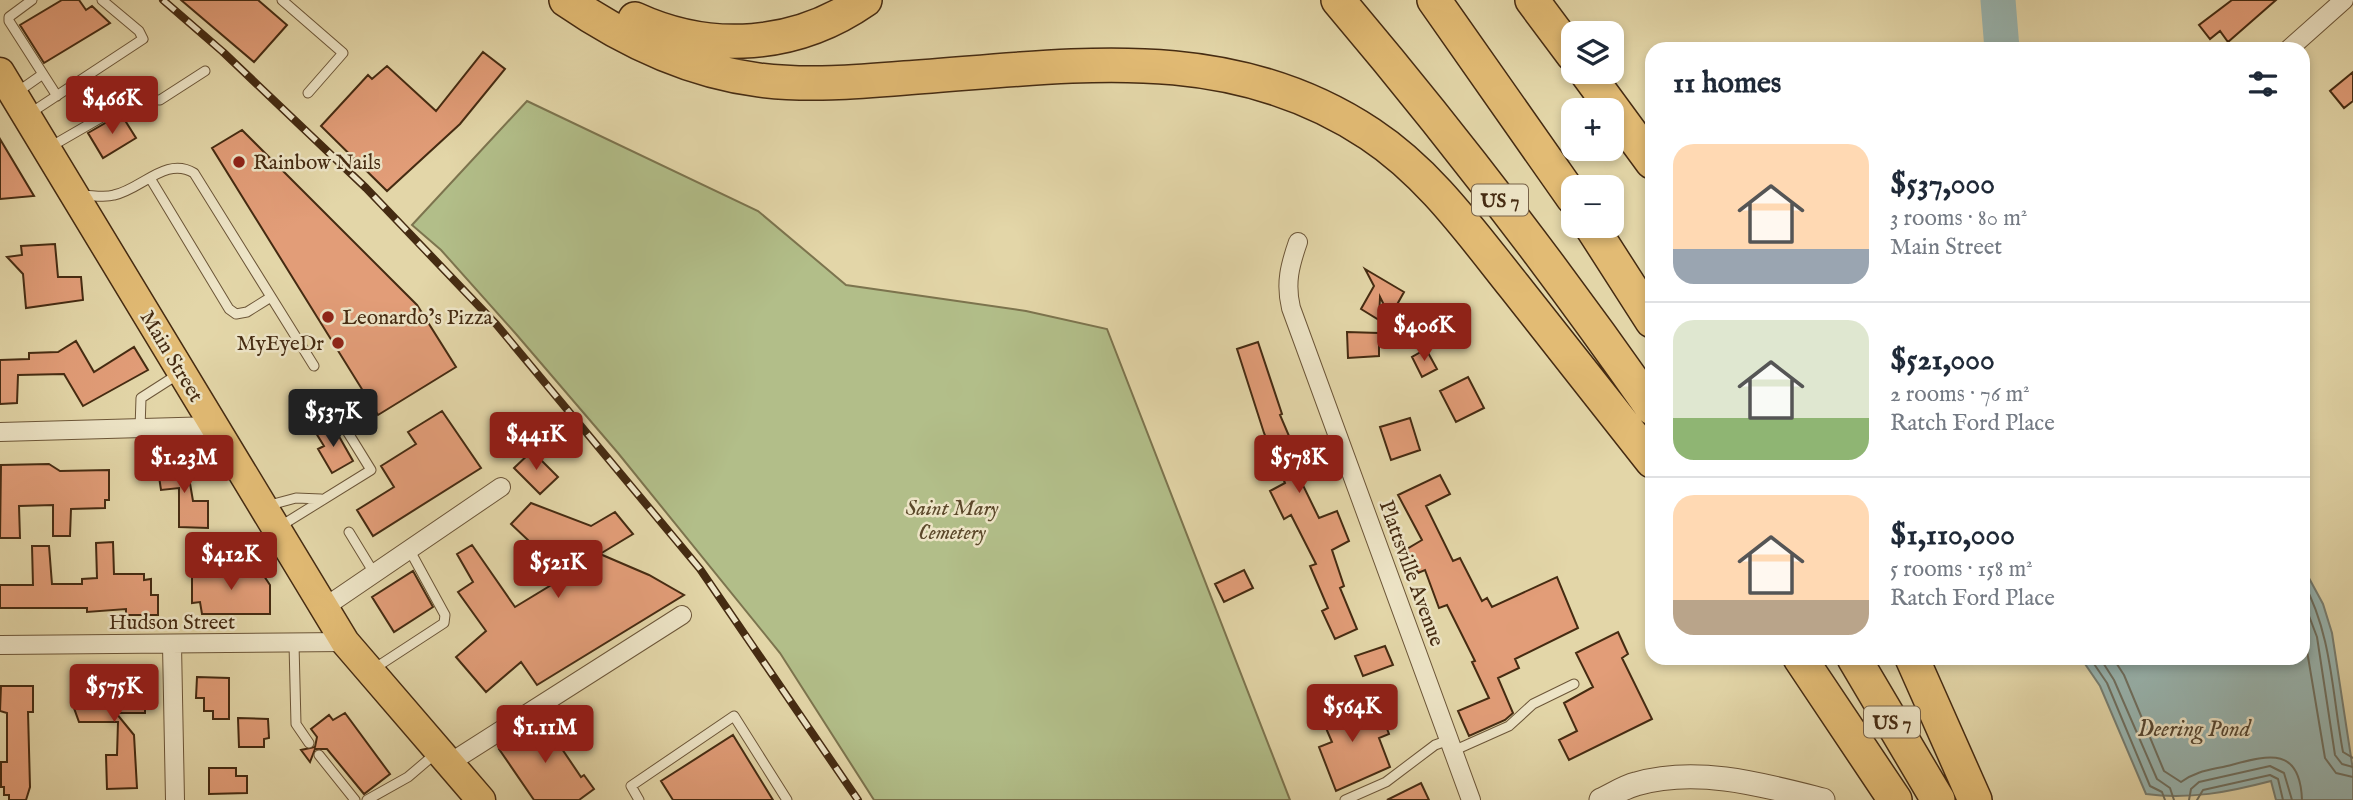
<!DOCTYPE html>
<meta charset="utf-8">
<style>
:root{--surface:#fff;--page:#f2f2f3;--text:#1f2937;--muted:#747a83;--line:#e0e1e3;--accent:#8f2418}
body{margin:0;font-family:"IM FELL English",serif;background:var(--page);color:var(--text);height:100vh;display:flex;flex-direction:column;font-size:26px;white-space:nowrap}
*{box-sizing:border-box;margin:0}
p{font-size:23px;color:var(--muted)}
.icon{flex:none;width:38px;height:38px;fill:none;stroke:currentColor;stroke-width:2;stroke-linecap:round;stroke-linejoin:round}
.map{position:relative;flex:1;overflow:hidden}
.side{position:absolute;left:1645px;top:42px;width:665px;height:623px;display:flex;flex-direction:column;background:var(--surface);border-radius:21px;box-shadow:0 4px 10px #0003}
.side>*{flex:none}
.controls{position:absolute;left:1561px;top:21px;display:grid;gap:14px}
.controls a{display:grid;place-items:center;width:63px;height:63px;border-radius:14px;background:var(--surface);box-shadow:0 4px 10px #0003;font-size:35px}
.price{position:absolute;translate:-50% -60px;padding:0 16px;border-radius:7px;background:var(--accent);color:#fff;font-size:23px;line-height:46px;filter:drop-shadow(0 2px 4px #0008)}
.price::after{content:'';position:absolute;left:50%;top:42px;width:21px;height:16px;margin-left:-10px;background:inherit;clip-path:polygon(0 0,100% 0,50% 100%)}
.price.on{background:#222;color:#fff}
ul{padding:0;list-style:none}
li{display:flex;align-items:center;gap:21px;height:175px;padding:0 28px}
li+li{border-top:2px solid var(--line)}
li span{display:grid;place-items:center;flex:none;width:196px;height:140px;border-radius:21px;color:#555}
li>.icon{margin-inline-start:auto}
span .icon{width:84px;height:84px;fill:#fffc;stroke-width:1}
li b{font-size:30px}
h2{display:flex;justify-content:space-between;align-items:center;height:84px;padding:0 28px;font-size:30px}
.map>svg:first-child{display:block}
.green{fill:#b2be89;stroke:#7c744e;stroke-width:2}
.water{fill:#99b7b3;stroke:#777f73;stroke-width:2}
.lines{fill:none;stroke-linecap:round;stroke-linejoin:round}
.shore{stroke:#6f7162;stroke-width:2}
.river{stroke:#99b7b3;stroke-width:35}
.building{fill:#e29d78;stroke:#452b12;stroke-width:2}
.service-casing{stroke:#6c5638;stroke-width:11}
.minor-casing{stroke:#6c5638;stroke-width:20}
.tertiary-casing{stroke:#6c5638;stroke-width:25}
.primary-casing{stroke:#452b12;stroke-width:31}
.motorway-casing{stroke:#452b12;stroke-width:36}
.service{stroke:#ede4c6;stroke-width:9}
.minor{stroke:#ede4c6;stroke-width:18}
.tertiary{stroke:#ede4c6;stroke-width:23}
.primary{stroke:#e2bb74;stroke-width:28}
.motorway{stroke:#e2bb74;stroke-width:33}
.rail-casing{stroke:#452b12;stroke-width:8}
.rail{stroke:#ede4c6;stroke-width:5;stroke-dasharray:16;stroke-linecap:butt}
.poi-dot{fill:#8f2418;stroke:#ede4c6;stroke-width:2.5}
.labels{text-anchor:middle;stroke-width:5;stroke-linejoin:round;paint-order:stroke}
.shield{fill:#ede4c6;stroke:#776248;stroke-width:2}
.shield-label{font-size:19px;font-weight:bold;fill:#452b12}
.poi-label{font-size:21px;fill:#452b12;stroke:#ede4c6;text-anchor:start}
.street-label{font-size:21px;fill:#452b12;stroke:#ede4c6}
.park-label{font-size:21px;font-style:italic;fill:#5b482a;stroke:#ede4c6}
.water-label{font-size:23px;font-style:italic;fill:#564732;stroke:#ede4c6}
</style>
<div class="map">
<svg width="2353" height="800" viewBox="0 0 2353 800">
<rect width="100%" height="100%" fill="#e3d6a8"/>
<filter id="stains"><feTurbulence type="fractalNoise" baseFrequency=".00286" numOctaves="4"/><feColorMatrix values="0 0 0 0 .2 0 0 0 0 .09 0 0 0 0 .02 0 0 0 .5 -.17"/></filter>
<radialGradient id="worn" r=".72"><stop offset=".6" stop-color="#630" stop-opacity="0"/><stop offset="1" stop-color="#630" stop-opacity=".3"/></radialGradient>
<path class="green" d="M 527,101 L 758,211 L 846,285 L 1026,311 L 1107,329 L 1290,800 L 874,800 L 780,653 L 618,453 L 516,334 L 441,250 L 412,225 Z"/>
<path class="water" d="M 2303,567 L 2323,604 L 2332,633 L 2353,770 L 2353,800 L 2276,800 L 2271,781 C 2229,792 2189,800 2146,794 L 2100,686 L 2081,658 L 2303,658 Z"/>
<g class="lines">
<path class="shore" d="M 2303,582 C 2332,634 2332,694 2343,752 L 2353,758
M 2303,600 L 2317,637 L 2335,755 L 2342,764 L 2353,767
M 2303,627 L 2325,758 L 2336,773 L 2353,777
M 2090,658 L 2107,683 L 2150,786 L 2162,792 L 2165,800
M 2100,658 L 2114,680 L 2157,779 L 2170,788 L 2174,800
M 2113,658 L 2124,675 L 2164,771 L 2181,782 C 2196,771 2210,770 2227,766 C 2266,756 2300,744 2302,800
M 2189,800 L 2191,789 L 2199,782 L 2270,766 L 2284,773 L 2292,800
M 2197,800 L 2203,790 L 2270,775 L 2278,779 L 2283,800"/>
<path class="river" d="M 1998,0 L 2002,49"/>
</g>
<path class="building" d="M 62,0 L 79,0 L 86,10 L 92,6 L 110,23 L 44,63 L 20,25 Z
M 181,0 L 258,0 L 287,25 L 254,62 Z
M 2232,0 L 2276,0 L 2228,42 L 2220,31 L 2210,39 L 2199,25 Z
M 483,52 L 505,69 L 460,124 L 387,191 L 321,126 L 368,75 L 372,79 L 387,66 L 436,111 Z
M 2353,72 L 2353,101 L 2344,108 L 2330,91 Z
M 121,114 L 136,138 L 103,158 L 88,133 Z
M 242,130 L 417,305 L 456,367 L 378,415 L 212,148 Z
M 0,139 L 34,196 L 0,199 Z
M 55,244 L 58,277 L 81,277 L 83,300 L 26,308 L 23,274 L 7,257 L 22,255 L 21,246 Z
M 1365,269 L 1404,292 L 1390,317 L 1380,297 L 1379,320 L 1361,309 L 1374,286 Z
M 1347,332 L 1379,333 L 1379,356 L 1348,358 Z
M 76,341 L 94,372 L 134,347 L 148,370 L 83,406 L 64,374 L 18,375 L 17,403 L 0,404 L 0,360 L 29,359 L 29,353 L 58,352 Z
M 1258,342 L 1282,414 L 1280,415 L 1301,464 L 1294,467 L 1319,518 L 1337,511 L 1349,541 L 1332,550 L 1344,586 L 1340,588 L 1357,629 L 1335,639 L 1322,611 L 1328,608 L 1310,566 L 1316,564 L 1291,515 L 1284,519 L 1270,491 L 1285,483 L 1264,433 L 1237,349 Z
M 1426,349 L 1437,369 L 1422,377 L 1412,357 Z
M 1468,377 L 1484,408 L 1456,422 L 1440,391 Z
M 442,411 L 481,468 L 373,536 L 357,510 L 394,487 L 381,466 L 416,444 L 408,432 Z
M 1410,418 L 1420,450 L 1391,460 L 1380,427 Z
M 332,424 L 353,461 L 332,473 L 318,449 L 324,446 L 316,433 Z
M 532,451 L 558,477 L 540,494 L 514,468 Z
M 186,460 L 193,501 L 208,501 L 208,528 L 179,527 L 179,488 L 161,490 L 158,470 L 162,469 L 161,465 Z
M 49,464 L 60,471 L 109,470 L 109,500 L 105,500 L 105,508 L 71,509 L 70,536 L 53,536 L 53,505 L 19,506 L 20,538 L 0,538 L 1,465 Z
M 1440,475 L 1450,494 L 1426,506 L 1453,561 L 1460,558 L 1482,601 L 1487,598 L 1492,607 L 1557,577 L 1578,628 L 1515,659 L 1519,668 L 1498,678 L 1513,713 L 1505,720 L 1469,736 L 1458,711 L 1489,698 L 1472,662 L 1475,661 L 1447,605 L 1439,608 L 1425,570 L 1418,573 L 1407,549 L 1422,540 L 1398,495 Z
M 531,503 L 591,526 L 615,512 L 633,534 L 600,554 L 649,575 L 684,595 L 537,685 L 521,662 L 486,692 L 456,657 L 486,631 L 458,592 L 473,582 L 457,554 L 472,545 L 515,607 L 566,576 L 511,524 Z
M 113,542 L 114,574 L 144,574 L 144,580 L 151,579 L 151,595 L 158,595 L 158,615 L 126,615 L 126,609 L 87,612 L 87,608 L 0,608 L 0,585 L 33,585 L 32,546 L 49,546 L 52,584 L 82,584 L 82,579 L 97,578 L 96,543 Z
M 192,570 L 260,570 L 270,585 L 270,614 L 202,614 L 200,602 L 192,603 Z
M 1244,570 L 1253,588 L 1224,602 L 1215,584 Z
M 413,571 L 433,607 L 394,632 L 372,597 Z
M 1618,632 L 1628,654 L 1622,658 L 1652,719 L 1569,760 L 1559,740 L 1577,731 L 1564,703 L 1593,687 L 1576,653 Z
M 1385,646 L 1393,665 L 1363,676 L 1355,656 Z
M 197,677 L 229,678 L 229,719 L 213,719 L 213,711 L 204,711 L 204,698 L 196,698 Z
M 85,683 L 145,683 L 145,713 L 116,713 L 134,735 L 137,788 L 107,789 L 106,755 L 117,755 L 118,722 L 79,722 L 74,708 L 75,686 L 85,686 Z
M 1,686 L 33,686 L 33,712 L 28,712 L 30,787 L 26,800 L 9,800 L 9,795 L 4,795 L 4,787 L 1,787 L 1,762 L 7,762 L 7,713 L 0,711 Z
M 1335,695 L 1345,719 L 1378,706 L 1389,734 L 1379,738 L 1390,767 L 1336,791 L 1319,747 L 1332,742 L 1315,703 Z
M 345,713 L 390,774 L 364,794 L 327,749 L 315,749 L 310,762 L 301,750 L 315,747 L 317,737 L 311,729 L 329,715 L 333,720 Z
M 238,718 L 268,719 L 269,738 L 264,739 L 264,747 L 239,747 Z
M 553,721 L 566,742 L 560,746 L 581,777 L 584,775 L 594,789 L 579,800 L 534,800 L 499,749 L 542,722 L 545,726 Z
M 733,735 L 773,800 L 673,800 L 661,781 Z
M 209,768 L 236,768 L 236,776 L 247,776 L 247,793 L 209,794 Z
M 1421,783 L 1429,800 L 1387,800 Z"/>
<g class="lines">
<g class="service-casing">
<path id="service" d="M 32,0 L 9,17 L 9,21 L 57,96
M 282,0 L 343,53 L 308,93
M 16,93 L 43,74
M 29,114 L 143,39 L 139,31 L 102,0
M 50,147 L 133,99 L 160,100 L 205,71
M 150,178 L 229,309 L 236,314 L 247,312 L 271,297
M 81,195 C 92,195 104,198 114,195 C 142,189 166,156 194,173 L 314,366
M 140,429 L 141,398 L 180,373
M 266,506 L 296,498 L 321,499
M 279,527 L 371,470 L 342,423
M 349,532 L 374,573
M 294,644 L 296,724 L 309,743
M 372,670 L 444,623 L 445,615 L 409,549
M 1453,751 L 1509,726 L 1533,704 L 1574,684
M 319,755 L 355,800
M 367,800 L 408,777 L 435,754
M 639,800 L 631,786 L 734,716 L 787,800
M 1345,800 L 1386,782 L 1435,745 L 1449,740"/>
</g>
<g class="minor-casing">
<path id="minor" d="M 2289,49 L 2344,0
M 1298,242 C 1290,265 1285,283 1291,308 L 1471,800
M 0,432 L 214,426
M 325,607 L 501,487
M 0,645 L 345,642
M 172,645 L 175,800
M 448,764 L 682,615"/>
</g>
<g class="tertiary-casing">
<path id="tertiary" d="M 1601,800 C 1612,795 1624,787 1636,784 C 1697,766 1764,785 1823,800"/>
</g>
<g class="primary-casing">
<path id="primary" d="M 0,72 L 345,642 L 481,800"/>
</g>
<g class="motorway-casing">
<path id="motorway" d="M 566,0 C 624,40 688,71 759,80 C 807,86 856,82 905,78 C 1067,67 1226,38 1370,134 C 1429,173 1470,231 1514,286 C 1560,344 1606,403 1652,461
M 1338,0 C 1449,131 1553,267 1652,408
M 1434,0 L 1573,198
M 1532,0 L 1573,55
M 635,19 C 711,54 796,48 865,0
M 1586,72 L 1652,162
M 1591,226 L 1652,321
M 1800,658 L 1895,800
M 1854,658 L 1938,800
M 1912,658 L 1975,800"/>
</g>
<use href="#service" class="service"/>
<use href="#minor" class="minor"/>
<use href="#tertiary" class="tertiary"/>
<use href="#primary" class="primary"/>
<use href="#motorway" class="motorway"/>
<g class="rail-casing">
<path id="rail" d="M 163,0 L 223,52 L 366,188 L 496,324 L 700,569 L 858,800"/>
</g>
<use href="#rail" class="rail"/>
</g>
<g class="poi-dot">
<circle cx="239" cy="162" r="7"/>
<circle cx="328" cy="317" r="7"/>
<circle cx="338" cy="343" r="7"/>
</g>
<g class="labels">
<g class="shield">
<rect x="1472" y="184.5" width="56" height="31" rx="5"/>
<rect x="1864" y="706.5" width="56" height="31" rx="5"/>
</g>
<g class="shield-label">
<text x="1500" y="207">US 7</text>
<text x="1892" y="729">US 7</text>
</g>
<g class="poi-label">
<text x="253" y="169">Rainbow Nails</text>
<text x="342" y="324">Leonardo’s Pizza</text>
<text x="324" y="350" text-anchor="end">MyEyeDr</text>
</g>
<g class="street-label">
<text transform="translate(172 356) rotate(59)" y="7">Main Street</text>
<text transform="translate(1412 573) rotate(70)" y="7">Plattsville Avenue</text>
<text x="172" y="629">Hudson Street</text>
</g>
<g class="park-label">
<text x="952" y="515">Saint Mary<tspan x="952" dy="24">Cemetery</tspan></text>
</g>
<g class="water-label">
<text x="2194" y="736">Deering Pond</text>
</g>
</g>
<rect width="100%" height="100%" filter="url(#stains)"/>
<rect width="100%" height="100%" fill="url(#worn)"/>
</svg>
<div class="controls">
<a><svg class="icon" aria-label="layers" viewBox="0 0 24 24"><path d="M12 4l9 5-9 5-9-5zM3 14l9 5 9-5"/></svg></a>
<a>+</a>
<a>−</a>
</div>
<b class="price" style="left:112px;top:136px">$466K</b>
<b class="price" style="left:1424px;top:363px">$406K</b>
<b class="price on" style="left:333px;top:449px">$537K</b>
<b class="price" style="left:536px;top:472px">$441K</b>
<b class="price" style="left:184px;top:495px">$1.23M</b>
<b class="price" style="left:1299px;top:495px">$578K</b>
<b class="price" style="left:231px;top:592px">$412K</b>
<b class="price" style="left:558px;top:600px">$521K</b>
<b class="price" style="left:114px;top:724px">$575K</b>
<b class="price" style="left:1352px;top:744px">$564K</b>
<b class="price" style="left:545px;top:765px">$1.11M</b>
<section class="side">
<h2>11 homes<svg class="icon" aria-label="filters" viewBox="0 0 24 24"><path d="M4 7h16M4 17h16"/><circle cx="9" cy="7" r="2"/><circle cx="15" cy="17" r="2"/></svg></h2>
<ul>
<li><span style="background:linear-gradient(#ffd9b3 75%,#9aa5b1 0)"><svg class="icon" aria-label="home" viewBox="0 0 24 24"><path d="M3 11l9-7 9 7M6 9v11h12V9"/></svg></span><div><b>$537,000</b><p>3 rooms · 80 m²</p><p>Main Street</p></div></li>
<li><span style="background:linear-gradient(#dfe7d0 70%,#8fb573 0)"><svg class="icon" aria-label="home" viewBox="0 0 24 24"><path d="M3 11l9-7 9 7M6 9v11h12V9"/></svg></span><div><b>$521,000</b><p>2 rooms · 76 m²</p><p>Ratch Ford Place</p></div></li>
<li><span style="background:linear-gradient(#ffd9b3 75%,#b9a48a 0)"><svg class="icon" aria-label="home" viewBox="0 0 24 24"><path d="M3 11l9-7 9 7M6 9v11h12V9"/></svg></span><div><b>$1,110,000</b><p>5 rooms · 158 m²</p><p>Ratch Ford Place</p></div></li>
</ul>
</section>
</div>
